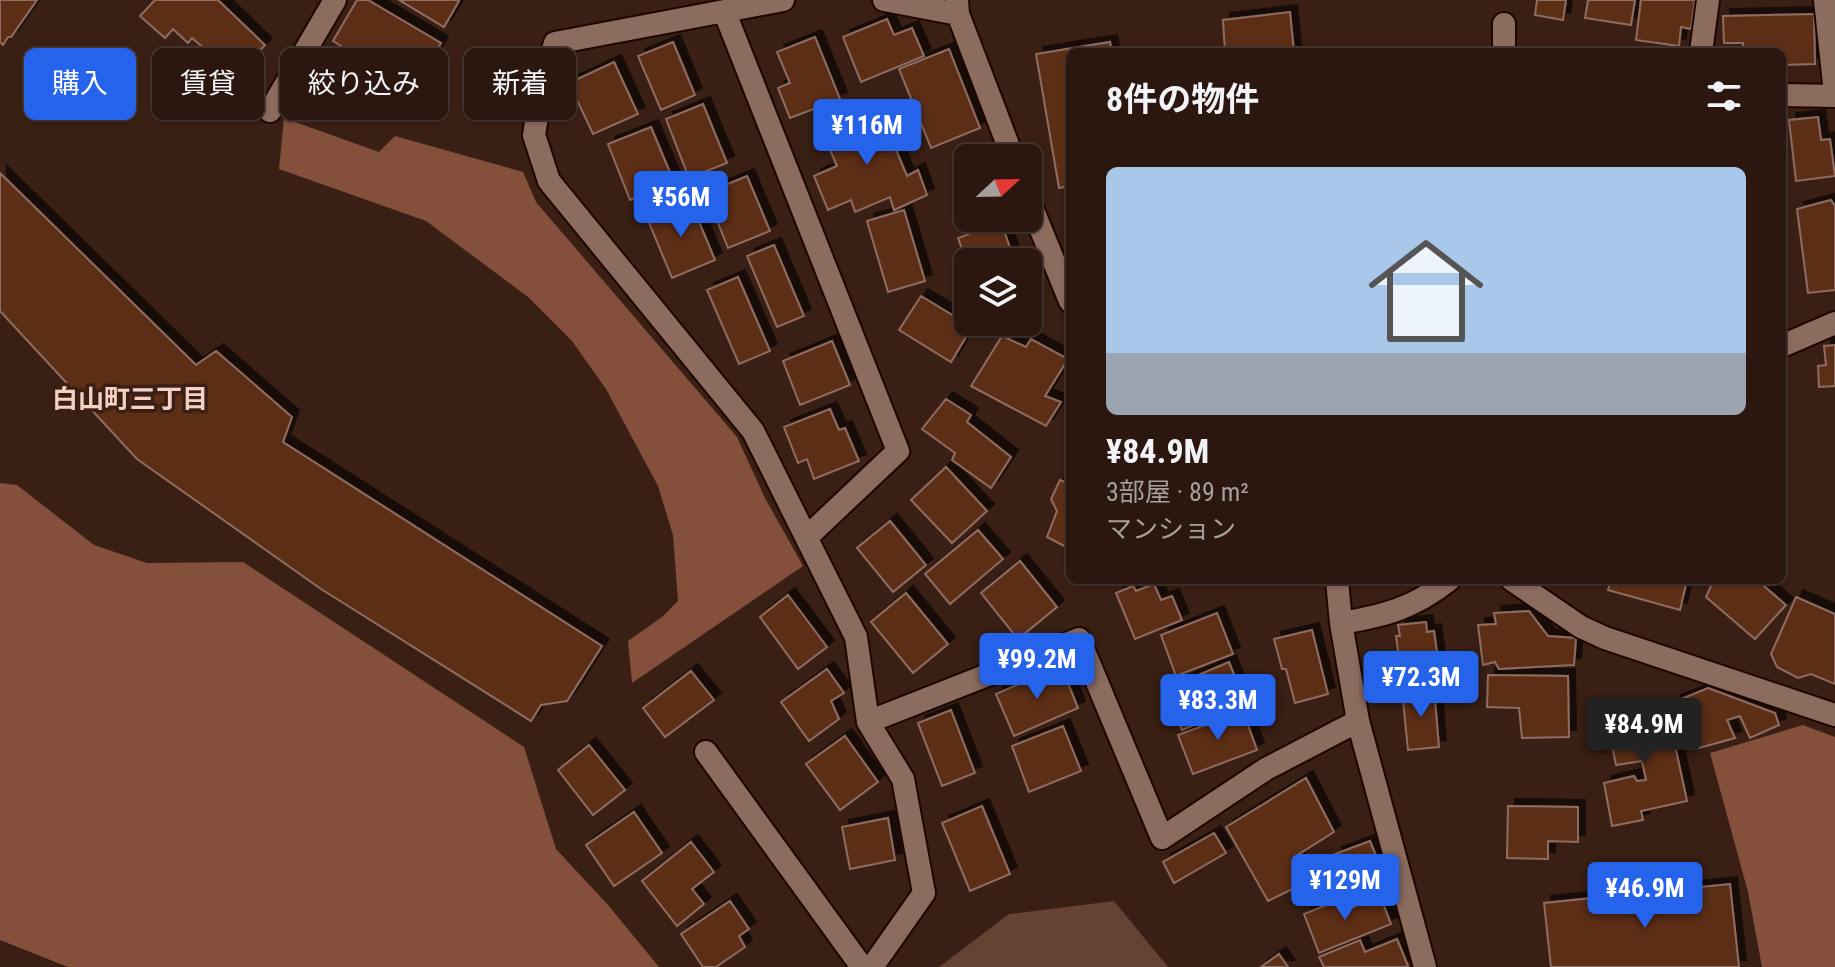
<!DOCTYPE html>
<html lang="ja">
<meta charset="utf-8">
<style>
:root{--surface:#2b170f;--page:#37241d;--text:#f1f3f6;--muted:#a69f9e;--line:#47362f;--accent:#2563eb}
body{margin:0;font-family:"Roboto Condensed","Noto Sans JP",sans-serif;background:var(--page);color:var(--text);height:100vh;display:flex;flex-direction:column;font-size:30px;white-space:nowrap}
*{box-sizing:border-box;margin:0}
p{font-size:26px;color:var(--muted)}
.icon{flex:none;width:44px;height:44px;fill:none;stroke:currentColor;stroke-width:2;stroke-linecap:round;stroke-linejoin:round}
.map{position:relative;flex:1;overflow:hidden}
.side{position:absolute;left:1066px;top:48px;width:720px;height:536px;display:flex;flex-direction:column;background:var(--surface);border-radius:12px;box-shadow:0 2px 6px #0004,0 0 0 2px var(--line)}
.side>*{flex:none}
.top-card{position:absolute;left:24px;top:48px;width:760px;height:72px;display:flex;gap:16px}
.needle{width:52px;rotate:68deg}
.tools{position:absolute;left:954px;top:144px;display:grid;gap:16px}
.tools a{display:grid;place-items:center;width:88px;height:88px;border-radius:12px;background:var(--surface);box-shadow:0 2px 6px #0004,0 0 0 2px var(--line);font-size:40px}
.price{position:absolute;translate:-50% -68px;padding:0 18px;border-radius:8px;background:var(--accent);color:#fff;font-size:26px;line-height:52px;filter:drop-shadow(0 2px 4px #0008)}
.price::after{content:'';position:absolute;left:50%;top:48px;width:24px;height:18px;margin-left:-12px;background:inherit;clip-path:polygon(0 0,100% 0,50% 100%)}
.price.selected{background:#222;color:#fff}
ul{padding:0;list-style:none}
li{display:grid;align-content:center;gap:16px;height:424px;padding:0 40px}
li+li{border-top:2px solid var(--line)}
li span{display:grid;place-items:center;height:248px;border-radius:12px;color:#555}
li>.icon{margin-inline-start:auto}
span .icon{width:144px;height:144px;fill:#fffc;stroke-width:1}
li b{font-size:34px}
h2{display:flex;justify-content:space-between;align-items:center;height:96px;padding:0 40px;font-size:34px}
.chip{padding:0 28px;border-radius:12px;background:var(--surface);box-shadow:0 2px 6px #0004,0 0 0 2px var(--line);font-size:28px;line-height:72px}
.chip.selected{background:var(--accent);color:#fff}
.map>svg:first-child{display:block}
.green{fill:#664234}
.forest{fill:#84503c}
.building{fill:#5d2d19;stroke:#8e6d61;stroke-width:2;filter:url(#shadow)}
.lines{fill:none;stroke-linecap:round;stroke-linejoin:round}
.minor-casing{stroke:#1f0701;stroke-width:26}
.minor{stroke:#8c6c5f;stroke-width:22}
.labels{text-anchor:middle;stroke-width:7;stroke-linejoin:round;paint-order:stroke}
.neighbourhood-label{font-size:26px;font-weight:bold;fill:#f6d1c3;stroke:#391f14}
</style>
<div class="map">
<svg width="1835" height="967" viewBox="0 0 1835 967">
<defs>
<filter id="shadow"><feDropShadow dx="7" dy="-7" stdDeviation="0" flood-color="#0009"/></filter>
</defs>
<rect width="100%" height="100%" fill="#391f14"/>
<path class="green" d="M 1114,901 L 1168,967 L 939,967 L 1009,914 Z"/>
<path class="forest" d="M 284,118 L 379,152 L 395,136 L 523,172 L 536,202 L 737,437 L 765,498 L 803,566 L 632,683 L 628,641 L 662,617 L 678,601 L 673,535 L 658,486 L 606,389 L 572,341 L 528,297 L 426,221 L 279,169 Z
M 0,483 L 17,485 L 94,545 L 147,563 L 243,562 L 524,747 L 556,849 L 608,905 L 659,967 L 68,967 L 0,940 Z
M 1803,725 L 1835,737 L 1835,967 L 1762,967 L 1748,892 L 1710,753 Z"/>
<path class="building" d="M 0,0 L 37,0 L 11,37 L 8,37 L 3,45 L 0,42 Z
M 155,0 L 218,0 L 265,45 L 236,76 L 192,38 L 188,43 L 173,29 L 165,38 L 140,16 Z
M 357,0 L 368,0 L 441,43 L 406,103 L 341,65 L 349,51 L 333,41 Z
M 399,0 L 457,0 L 459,1 L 444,27 Z
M 1537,0 L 1566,0 L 1563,20 L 1535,15 Z
M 1588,0 L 1635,0 L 1631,25 L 1585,18 Z
M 1641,0 L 1695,0 L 1691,29 L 1681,27 L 1679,46 L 1636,40 Z
M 1290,12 L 1294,52 L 1225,52 L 1223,20 Z
M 1814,14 L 1815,64 L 1782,65 L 1782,52 L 1743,52 L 1743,43 L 1724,43 L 1723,16 Z
M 887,19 L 894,35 L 912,28 L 924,56 L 861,82 L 843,37 Z
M 815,37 L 840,99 L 790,118 L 778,88 L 790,83 L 777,52 Z
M 673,42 L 695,95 L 661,110 L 638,56 Z
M 1110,42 L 1112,52 L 1070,52 L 1070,186 L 1059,188 L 1036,54 Z
M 949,49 L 980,128 L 931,148 L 899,69 Z
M 614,62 L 638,114 L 593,134 L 569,83 Z
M 703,104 L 727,163 L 689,178 L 666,119 Z
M 879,109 L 907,176 L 918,170 L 927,195 L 894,210 L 890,197 L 855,212 L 851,200 L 828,210 L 814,176 L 837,166 L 825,138 L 839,132 L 838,126 Z
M 1818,117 L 1821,140 L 1830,139 L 1835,176 L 1796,181 L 1789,120 Z
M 651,127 L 674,182 L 630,200 L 608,144 Z
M 0,173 L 196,365 L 216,351 L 292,417 L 283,442 L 602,646 L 567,701 L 541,705 L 531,721 L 321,589 L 137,459 L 0,311 Z
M 747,176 L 770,231 L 728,248 L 706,193 Z
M 690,200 L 715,260 L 672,278 L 647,218 Z
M 1831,200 L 1835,206 L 1835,290 L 1808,293 L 1797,209 Z
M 904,210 L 925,281 L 888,292 L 867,221 Z
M 1001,222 L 1015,262 L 968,262 L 968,265 L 958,238 Z
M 774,245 L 804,316 L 777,327 L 747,256 Z
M 738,277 L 770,351 L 739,364 L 707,290 Z
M 921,296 L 972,327 L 951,362 L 899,330 Z
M 1002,336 L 1026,347 L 1031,339 L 1068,359 L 1045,396 L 1061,402 L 1046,426 L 971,386 Z
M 832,341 L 850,385 L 800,405 L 783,361 Z
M 1835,345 L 1835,386 L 1819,387 L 1818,366 L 1826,365 L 1824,346 Z
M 946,399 L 971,415 L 967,422 L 1011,457 L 991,488 L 952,460 L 955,453 L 922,429 Z
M 830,409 L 839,430 L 845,428 L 859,461 L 814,479 L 807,459 L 798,463 L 784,427 Z
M 946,467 L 987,511 L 952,543 L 911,500 Z
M 1060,480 L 1070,484 L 1070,549 L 1047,537 L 1057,511 L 1051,499 Z
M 890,521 L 926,565 L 893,592 L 857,548 Z
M 978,530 L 1003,559 L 950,604 L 925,574 Z
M 1020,561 L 1057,607 L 1018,639 L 981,593 Z
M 1611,580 L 1687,580 L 1680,610 L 1608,590 Z
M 1709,580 L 1757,580 L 1786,605 L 1755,639 L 1706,597 L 1711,586 Z
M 1154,584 L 1161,600 L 1172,596 L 1182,620 L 1135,639 L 1116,593 L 1133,586 L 1136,591 Z
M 906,593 L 948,644 L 913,673 L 871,622 Z
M 788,595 L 827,647 L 798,669 L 760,617 Z
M 1796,597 L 1835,614 L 1835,684 L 1811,674 L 1798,678 L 1777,667 L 1771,654 Z
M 1529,611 L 1548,636 L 1576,638 L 1574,665 L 1499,669 L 1495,662 L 1483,665 L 1478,625 L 1496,624 L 1494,613 Z
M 1217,613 L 1233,654 L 1176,676 L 1161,635 Z
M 1426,622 L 1427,632 L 1434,631 L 1441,681 L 1392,688 L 1390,667 L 1400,666 L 1396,636 L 1400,636 L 1398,625 Z
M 1312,630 L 1328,694 L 1295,703 L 1286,669 L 1282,669 L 1274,639 Z
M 1229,662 L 1246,704 L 1182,730 L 1165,689 Z
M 1061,666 L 1078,708 L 1014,736 L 996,694 Z
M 827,669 L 844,693 L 831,701 L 839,719 L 809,741 L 781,702 Z
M 691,671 L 714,700 L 665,737 L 643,708 Z
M 1488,675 L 1568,676 L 1569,737 L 1522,738 L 1519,708 L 1487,707 Z
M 1434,688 L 1439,747 L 1408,750 L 1402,691 Z
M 1708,688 L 1775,713 L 1779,725 L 1750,738 L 1740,716 L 1727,720 L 1735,738 L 1699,748 L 1690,723 L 1683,725 L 1674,702 Z
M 1667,708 L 1687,801 L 1641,811 L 1643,820 L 1612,826 L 1604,783 L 1634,776 L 1637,781 L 1646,780 L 1642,761 L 1616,765 L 1607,720 Z
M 951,710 L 975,773 L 942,786 L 918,723 Z
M 1243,711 L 1257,750 L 1193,774 L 1178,735 Z
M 1063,726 L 1081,771 L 1029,792 L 1012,746 Z
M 845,736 L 878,782 L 840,810 L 806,764 Z
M 589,745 L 625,790 L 593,815 L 558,770 Z
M 1306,778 L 1334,832 L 1296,856 L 1307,882 L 1268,901 L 1226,827 Z
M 982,806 L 1010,874 L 970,891 L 942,823 Z
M 1508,806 L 1578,807 L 1578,842 L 1548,841 L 1548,859 L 1507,858 Z
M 634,812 L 662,853 L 614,886 L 586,845 Z
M 888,818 L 895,860 L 850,869 L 842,827 Z
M 1214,833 L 1226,853 L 1174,883 L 1163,862 Z
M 1370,841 L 1385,878 L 1339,897 L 1328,869 L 1340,865 L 1335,854 Z
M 691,842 L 714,872 L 692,889 L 704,904 L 677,926 L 642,881 Z
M 1730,884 L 1739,967 L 1551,967 L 1544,903 Z
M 1380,896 L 1391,924 L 1319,953 L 1304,914 L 1344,898 L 1349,909 Z
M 730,901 L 749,929 L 739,936 L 745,947 L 716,967 L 703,967 L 681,934 Z
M 1397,939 L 1408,966 L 1405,967 L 1324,967 L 1319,957 L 1360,940 L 1365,952 Z
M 1279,954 L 1288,967 L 1261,967 Z"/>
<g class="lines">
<g class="minor-casing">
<path id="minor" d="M 783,0 L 555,43 L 542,85 L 534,135 L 549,181 L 753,431 L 856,637 L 868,722 L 903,779 L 924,893 L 872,967
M 884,0 L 958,14
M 957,0 L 958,14 L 1013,158
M 1825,0 L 1835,93
M 725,13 L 898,451 L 807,537
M 1504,24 L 1504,52
M 1701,52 L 1708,0
M 1782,95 L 1835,96
M 270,111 L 335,0
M 1028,198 L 1070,301
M 1782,346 L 1835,323
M 1337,580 L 1341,623 L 1358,721 L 1425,967
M 1512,580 L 1581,627 L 1605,638 L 1835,715
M 1341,623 C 1384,616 1414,608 1449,580
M 868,722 L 1079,639 L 1162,838 L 1266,769 L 1358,721
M 706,752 L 862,967"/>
</g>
<use href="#minor" class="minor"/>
</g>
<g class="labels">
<g class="neighbourhood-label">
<text x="130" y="408">白山町三丁目</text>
</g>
</g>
</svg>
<div class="tools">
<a><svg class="needle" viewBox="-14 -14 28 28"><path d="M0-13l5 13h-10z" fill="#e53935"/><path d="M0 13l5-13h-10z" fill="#a69f9e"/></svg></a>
<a><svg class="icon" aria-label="layers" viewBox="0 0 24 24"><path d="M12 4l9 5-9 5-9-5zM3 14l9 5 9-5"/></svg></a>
</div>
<b class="price" style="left:867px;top:167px">¥116M</b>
<b class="price" style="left:681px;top:239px">¥56M</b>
<b class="price" style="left:1037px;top:701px">¥99.2M</b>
<b class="price" style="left:1421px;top:719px">¥72.3M</b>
<b class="price" style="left:1218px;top:742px">¥83.3M</b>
<b class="price selected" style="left:1644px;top:766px">¥84.9M</b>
<b class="price" style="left:1345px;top:922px">¥129M</b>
<b class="price" style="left:1645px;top:930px">¥46.9M</b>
<div class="top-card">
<a class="chip selected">購入</a>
<a class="chip">賃貸</a>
<a class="chip">絞り込み</a>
<a class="chip">新着</a>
</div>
<section class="side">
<h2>8件の物件<svg class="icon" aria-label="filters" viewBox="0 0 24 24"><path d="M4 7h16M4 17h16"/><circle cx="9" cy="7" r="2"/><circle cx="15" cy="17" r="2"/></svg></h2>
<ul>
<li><span style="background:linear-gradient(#a9c7e8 75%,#9aa5b1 0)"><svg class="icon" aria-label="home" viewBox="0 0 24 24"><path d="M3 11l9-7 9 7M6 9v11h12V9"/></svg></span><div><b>¥84.9M</b><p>3部屋 · 89 m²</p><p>マンション</p></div></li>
</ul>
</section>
</div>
